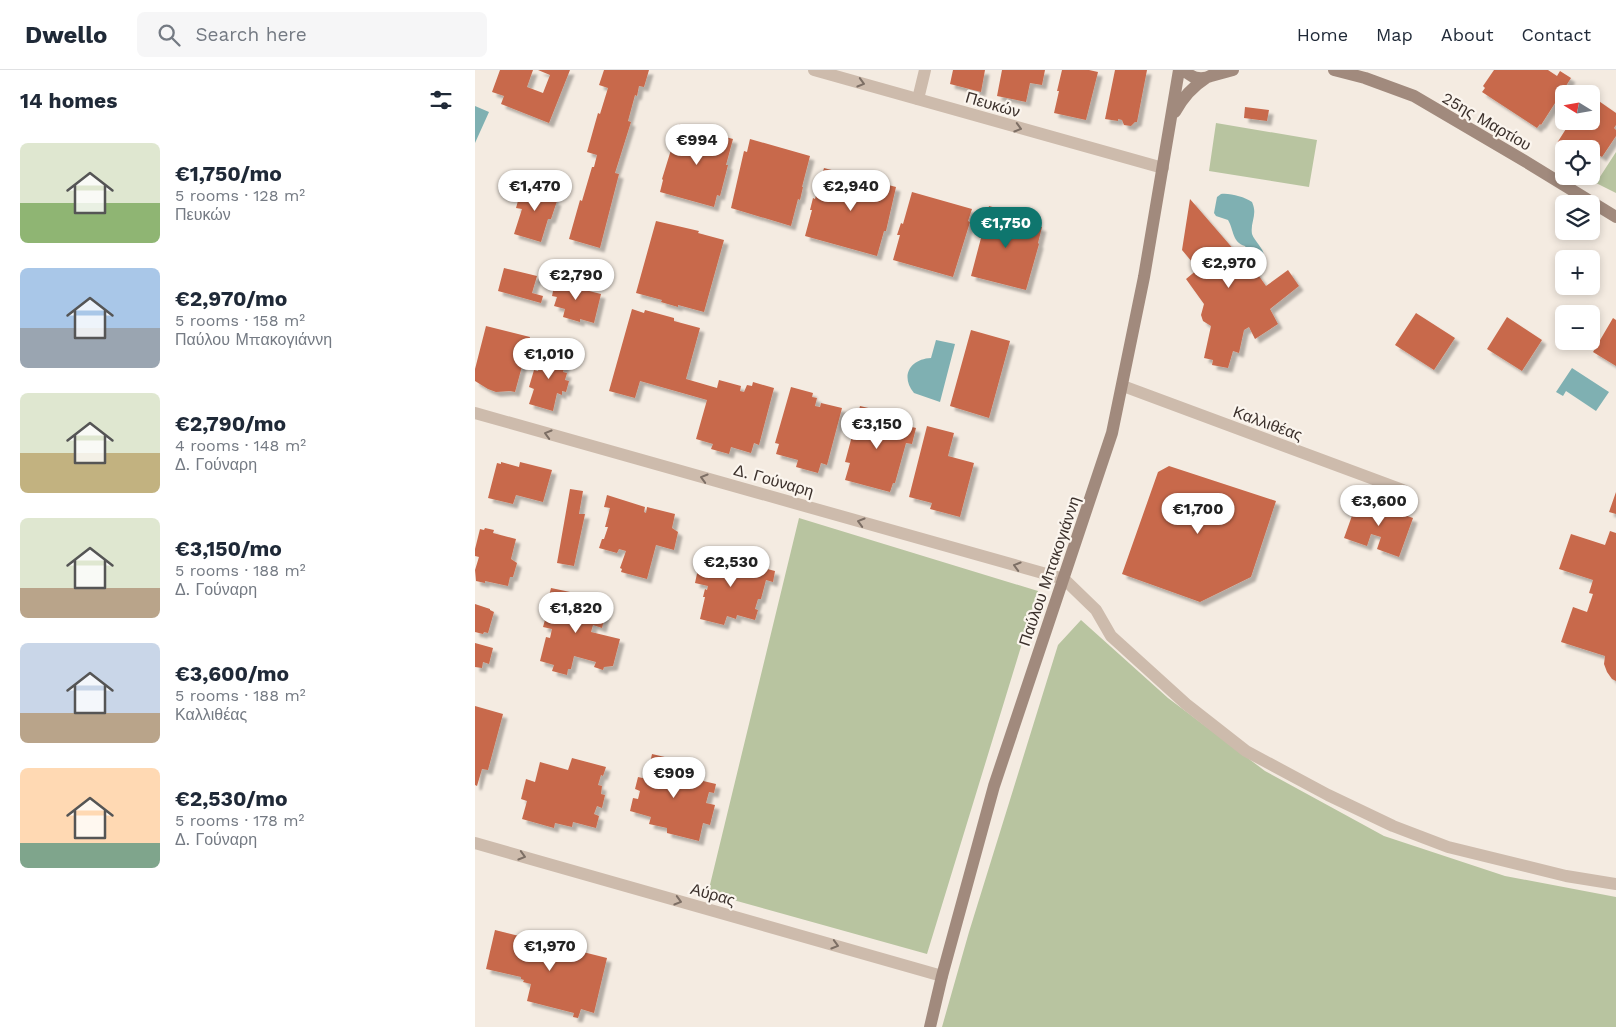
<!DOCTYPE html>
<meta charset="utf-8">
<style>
:root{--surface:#fff;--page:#f6f6f7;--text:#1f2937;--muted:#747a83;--line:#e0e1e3;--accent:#0f766e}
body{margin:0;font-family:"Work Sans",sans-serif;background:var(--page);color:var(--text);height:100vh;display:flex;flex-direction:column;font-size:19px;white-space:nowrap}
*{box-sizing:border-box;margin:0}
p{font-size:16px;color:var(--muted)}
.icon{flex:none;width:28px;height:28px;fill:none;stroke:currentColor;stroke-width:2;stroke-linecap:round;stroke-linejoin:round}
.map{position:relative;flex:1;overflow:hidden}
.drawer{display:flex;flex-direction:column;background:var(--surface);width:475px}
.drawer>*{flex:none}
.needle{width:32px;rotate:281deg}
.buttons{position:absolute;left:1080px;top:15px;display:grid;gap:10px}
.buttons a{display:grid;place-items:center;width:45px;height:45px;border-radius:8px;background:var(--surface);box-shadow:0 2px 8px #0003;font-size:25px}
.price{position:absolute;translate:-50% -42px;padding:0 11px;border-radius:18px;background:#fff;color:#222;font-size:16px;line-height:32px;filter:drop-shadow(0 1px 2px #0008)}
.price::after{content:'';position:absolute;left:50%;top:30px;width:15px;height:11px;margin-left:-8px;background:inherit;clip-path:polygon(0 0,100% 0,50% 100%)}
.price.active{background:var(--accent);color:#fff}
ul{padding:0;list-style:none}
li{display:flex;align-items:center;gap:15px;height:125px;padding:0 20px}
li span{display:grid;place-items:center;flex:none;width:140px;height:100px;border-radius:8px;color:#555}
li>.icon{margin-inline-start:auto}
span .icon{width:60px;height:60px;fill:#fffc;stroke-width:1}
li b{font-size:21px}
h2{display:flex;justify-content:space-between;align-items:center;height:60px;padding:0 20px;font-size:21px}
header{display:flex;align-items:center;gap:30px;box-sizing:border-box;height:70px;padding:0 25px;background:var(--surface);border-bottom:1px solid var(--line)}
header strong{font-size:24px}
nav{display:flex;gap:28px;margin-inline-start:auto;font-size:18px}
.search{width:350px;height:45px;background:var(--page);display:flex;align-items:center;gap:12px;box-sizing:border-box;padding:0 18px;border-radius:8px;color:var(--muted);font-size:19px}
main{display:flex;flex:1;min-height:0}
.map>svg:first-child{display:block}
.green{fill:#b8c4a0}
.water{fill:#7fb0b2}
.building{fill:#c8694b;filter:url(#shadow)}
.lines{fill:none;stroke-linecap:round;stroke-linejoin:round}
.minor{stroke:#cdbbac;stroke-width:12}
.tertiary{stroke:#cdbbac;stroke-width:12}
.secondary{stroke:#a18a7d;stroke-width:12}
.oneway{stroke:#7d6f65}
.labels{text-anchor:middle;stroke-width:4.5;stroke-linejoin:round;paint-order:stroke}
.street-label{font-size:16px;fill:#3b302b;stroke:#fbf5ee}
</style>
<header>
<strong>Dwello</strong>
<div class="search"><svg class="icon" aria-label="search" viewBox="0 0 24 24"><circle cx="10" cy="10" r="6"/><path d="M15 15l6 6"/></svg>Search here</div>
<nav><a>Home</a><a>Map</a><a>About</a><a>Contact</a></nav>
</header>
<main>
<section class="drawer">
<h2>14 homes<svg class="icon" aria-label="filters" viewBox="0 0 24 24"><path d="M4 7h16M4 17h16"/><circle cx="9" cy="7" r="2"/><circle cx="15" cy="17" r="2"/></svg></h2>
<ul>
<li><span style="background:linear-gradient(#dfe7d0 60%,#8fb573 0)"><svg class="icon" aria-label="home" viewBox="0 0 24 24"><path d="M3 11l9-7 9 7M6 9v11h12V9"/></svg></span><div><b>€1,750/mo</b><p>5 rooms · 128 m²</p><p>Πευκών</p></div></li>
<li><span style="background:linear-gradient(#a9c7e8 60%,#9aa5b1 0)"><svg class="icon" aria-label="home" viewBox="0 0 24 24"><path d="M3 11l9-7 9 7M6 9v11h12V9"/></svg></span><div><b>€2,970/mo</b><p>5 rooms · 158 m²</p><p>Παύλου Μπακογιάννη</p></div></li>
<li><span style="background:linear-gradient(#dfe7d0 60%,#c2b280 0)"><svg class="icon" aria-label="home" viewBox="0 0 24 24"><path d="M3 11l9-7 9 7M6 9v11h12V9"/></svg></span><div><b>€2,790/mo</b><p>4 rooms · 148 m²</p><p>Δ. Γούναρη</p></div></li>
<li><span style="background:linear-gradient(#dfe7d0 70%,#b9a48a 0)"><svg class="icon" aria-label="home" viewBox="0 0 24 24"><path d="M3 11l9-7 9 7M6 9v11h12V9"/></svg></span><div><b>€3,150/mo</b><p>5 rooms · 188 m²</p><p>Δ. Γούναρη</p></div></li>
<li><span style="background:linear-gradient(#c9d6e8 70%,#b9a48a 0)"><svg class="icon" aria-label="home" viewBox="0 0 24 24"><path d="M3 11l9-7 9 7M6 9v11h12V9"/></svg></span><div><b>€3,600/mo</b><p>5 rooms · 188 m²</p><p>Καλλιθέας</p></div></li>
<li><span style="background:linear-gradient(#ffd9b3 75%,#7fa58c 0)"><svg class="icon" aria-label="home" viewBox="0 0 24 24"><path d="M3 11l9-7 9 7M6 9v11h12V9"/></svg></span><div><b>€2,530/mo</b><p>5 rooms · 178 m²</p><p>Δ. Γούναρη</p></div></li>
</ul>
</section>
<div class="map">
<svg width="1141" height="957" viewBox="0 0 1141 957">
<defs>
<filter id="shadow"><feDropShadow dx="4.5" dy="4.5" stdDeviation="1" flood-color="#0004"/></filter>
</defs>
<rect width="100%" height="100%" fill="#f4ebe1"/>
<path class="green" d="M 741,53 L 842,70 L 834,117 L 734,101 Z
M 1141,82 L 1141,123 L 1121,113 Z
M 324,448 L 563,521 L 452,884 L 233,823 Z
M 606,550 L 693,628 L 790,701 L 909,766 L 1030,806 L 1141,827 L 1141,957 L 467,957 L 494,862 L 583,575 Z"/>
<path class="water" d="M 0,36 L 14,42 L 0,73 Z
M 746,124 C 756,123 769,127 777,132 C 783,145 775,152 777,164 C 780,173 795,183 786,191 L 778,191 L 770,176 C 757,172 759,160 753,150 L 741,146 L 739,143 L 742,127 Z
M 461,270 L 480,274 L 465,332 L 439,323 C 425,306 435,289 456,288 Z
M 1097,298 L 1134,322 L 1121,341 L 1091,321 L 1088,326 L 1081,322 Z"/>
<path class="building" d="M 25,0 L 58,0 L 52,17 L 68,23 L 75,5 L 63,0 L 95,0 L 74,53 L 26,34 L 29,26 L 17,22 Z
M 129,0 L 174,0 L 169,17 L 164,16 L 162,26 L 160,25 L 153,51 L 156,52 L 140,103 L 144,104 L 125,178 L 94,169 L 105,130 L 107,131 L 117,97 L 119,97 L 122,85 L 112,82 L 123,43 L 125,44 L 133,18 L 124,15 Z
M 478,0 L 510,0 L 506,22 L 475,14 Z
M 527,0 L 570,0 L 567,15 L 555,13 L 551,32 L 522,26 Z
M 587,0 L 614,0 L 623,2 L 611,50 L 579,43 L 584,21 L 582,21 Z
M 640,0 L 672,0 L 662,52 L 660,52 L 656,56 L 649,55 L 647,50 L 643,49 L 643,51 L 630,49 Z
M 1019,0 L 1073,0 L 1082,6 L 1085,1 L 1096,8 L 1066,55 L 1065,54 L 1062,58 L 1007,22 L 1010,18 L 1008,16 Z
M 1118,27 L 1141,43 L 1141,55 L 1139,58 L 1141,60 L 1141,66 L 1127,87 L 1112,77 L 1090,79 L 1082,73 L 1096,51 L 1116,51 L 1116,29 Z
M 770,37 L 794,40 L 792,51 L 769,48 Z
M 204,54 L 258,69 L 251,95 L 253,95 L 245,126 L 242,125 L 239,137 L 185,122 L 188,110 L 187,109 Z
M 275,69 L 335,86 L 327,117 L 328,117 L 325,130 L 323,129 L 316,156 L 256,138 L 269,81 L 272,82 Z
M 349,98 L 421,117 L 411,161 L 409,161 L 402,186 L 330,166 L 337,140 L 335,140 L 338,128 L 340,129 Z
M 52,113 L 81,122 L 78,130 L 82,131 L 76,149 L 73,149 L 66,172 L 39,164 L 47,139 L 41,138 L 46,120 L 49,121 Z
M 437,122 L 497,139 L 493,151 L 495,152 L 478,207 L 418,190 L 425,165 L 422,165 L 426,153 L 428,154 Z
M 715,129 L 767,189 L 770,186 L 791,216 L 813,200 L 824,216 L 795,239 L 803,254 L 780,269 L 774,257 L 769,260 L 764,283 L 758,281 L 753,298 L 737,295 L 738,290 L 729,288 L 736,256 L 728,251 L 726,245 L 729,234 L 711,209 L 723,199 L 707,180 Z
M 514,136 L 539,143 L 537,149 L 567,157 L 563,173 L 564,174 L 551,220 L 496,206 L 506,168 L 503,167 L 508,148 L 511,149 Z
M 181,151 L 224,161 L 223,163 L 249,170 L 229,242 L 203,235 L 203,237 L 186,232 L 187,230 L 161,223 Z
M 29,198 L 62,206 L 57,223 L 68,226 L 66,233 L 23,221 Z
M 86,209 L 111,215 L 110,220 L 126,224 L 119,253 L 105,249 L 105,252 L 88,247 L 90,239 L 79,236 L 82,227 L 77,226 L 80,212 L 85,213 Z
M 157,239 L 169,243 L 170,240 L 199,248 L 199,251 L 225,258 L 211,309 L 242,318 L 244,310 L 266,316 L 265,321 L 269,322 L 272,315 L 277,316 L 278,312 L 299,318 L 284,375 L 279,373 L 276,383 L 256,377 L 254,384 L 236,379 L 238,374 L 221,369 L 232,330 L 165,311 L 160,328 L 134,321 Z
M 941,243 L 980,268 L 959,300 L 920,275 Z
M 1032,247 L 1067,270 L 1047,301 L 1012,279 Z
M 1138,248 L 1141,250 L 1141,296 L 1118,282 Z
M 11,256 L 55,267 L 40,322 L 35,321 L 21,322 L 13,319 L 0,311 L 0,299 Z
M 496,260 L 535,271 L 514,348 L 475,336 Z
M 69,278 L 93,284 L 88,302 L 92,303 L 90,310 L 94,311 L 91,322 L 87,321 L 87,325 L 82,323 L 78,341 L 54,334 L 59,319 L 54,317 L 59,300 L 63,301 Z
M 316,317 L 338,323 L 337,327 L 342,328 L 340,336 L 345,337 L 346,333 L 367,338 L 352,395 L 346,393 L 343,403 L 321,397 L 323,390 L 301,384 L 304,374 L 300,373 Z
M 385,336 L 406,341 L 405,346 L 411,348 L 409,355 L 413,356 L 414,351 L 441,358 L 437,374 L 431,373 L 420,413 L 418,413 L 415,422 L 370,410 L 375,393 L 370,392 Z
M 452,356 L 479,363 L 473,386 L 499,393 L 485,447 L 455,439 L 457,433 L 434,427 Z
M 26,392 L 44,397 L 45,392 L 77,400 L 68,432 L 41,425 L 38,434 L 13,428 L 22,393 L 26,394 Z
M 694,396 L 801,431 L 776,507 L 725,532 L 647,504 L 683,402 Z
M 95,419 L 108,421 L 104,444 L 110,444 L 99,496 L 82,493 Z
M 1141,422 L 1141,444 L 1134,442 Z
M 132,425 L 170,437 L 169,442 L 171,443 L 172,437 L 200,444 L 197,458 L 203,462 L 199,480 L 181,475 L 172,509 L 146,502 L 147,499 L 145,498 L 151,481 L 144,479 L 142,483 L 124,478 L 127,469 L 129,469 L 133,457 L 130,457 L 135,438 L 129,437 Z
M 883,429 L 938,448 L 924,487 L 902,479 L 906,467 L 896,464 L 892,476 L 869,468 Z
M 10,458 L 19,460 L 18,463 L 41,469 L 36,489 L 42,493 L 38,507 L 35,507 L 33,516 L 10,511 L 10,513 L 1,511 L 0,500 L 4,487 L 0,486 L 0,479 L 5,459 L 9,460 Z
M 1135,461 L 1141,463 L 1141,611 L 1137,609 L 1132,602 L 1129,594 L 1130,586 L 1086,572 L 1098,537 L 1112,542 L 1118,524 L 1114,523 L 1118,510 L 1084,499 L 1096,464 L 1130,475 Z
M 232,483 L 258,489 L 257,494 L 260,495 L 261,491 L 300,501 L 298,512 L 291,510 L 286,529 L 283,529 L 280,539 L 283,540 L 280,550 L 262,545 L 261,549 L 252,546 L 249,555 L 225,549 L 230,527 L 228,527 L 230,519 L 232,520 L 233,516 L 220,513 L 224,494 L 229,495 Z
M 76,518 L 100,523 L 99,528 L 111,532 L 110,536 L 122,539 L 123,536 L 132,538 L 127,558 L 118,555 L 116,562 L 145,569 L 138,596 L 129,597 L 128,600 L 119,597 L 121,592 L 99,586 L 96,599 L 93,599 L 92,605 L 77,601 L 79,595 L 65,591 L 71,567 L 75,568 L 77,559 L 68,557 L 73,539 L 71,538 Z
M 0,534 L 15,539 L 15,540 L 19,542 L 13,563 L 9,562 L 8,564 L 0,562 Z
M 0,573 L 18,578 L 14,594 L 8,592 L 7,598 L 0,597 Z
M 0,636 L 28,644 L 13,700 L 7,699 L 2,716 L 0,715 Z
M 177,684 L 211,692 L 207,706 L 241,714 L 239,723 L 234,722 L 231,733 L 240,735 L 235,755 L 228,753 L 224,771 L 192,763 L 192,758 L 174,754 L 176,747 L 155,741 L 158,728 L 163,729 L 165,721 L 160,719 L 163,707 L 172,709 L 173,702 L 178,703 L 180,695 L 175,693 Z
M 97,688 L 131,697 L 128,706 L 126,705 L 123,715 L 127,716 L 126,724 L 130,725 L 127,738 L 122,736 L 119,744 L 124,746 L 121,758 L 98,752 L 97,757 L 80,753 L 79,758 L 47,749 L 52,731 L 46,729 L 51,709 L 60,712 L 65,692 L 93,700 Z
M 20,860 L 132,888 L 119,943 L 106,939 L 103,948 L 98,947 L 99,943 L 52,931 L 56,914 L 48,912 L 49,910 L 46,909 L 46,907 L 11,899 Z"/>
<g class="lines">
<path class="minor" d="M 443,29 L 450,0
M 648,316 L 928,420
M 589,509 L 621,540 L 636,566 L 711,634 L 771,681 L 853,725 L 918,756 L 973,777 L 1091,806 L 1141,814
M 0,773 L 467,906"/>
<path class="tertiary" d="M 339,0 L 688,98
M 0,343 L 589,509"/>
<path class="secondary" d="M 709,0 C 719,11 733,11 743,0
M 859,0 L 890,8 L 939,26 L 1048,90 L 1141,147
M 736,6 L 758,0
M 700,42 C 708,27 717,17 731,8
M 455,957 L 467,906 L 519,716 L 637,363 L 669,207 L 704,0"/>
</g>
<defs><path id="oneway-chevron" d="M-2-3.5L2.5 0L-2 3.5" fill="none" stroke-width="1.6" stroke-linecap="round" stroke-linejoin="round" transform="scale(1.25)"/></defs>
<g class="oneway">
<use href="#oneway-chevron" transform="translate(386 13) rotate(16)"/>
<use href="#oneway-chevron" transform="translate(543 58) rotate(16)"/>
<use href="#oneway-chevron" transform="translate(73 364) rotate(-164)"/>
<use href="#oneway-chevron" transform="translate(229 408) rotate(-164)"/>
<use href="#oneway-chevron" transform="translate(386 452) rotate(-164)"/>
<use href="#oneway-chevron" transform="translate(542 496) rotate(-164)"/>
<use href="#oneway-chevron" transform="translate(47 786) rotate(16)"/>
<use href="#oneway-chevron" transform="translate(203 831) rotate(16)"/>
<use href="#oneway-chevron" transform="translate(360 875) rotate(16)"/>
</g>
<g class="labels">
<g class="street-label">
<text transform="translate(518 34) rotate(16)" y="6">Πευκών</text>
<text transform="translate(1012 51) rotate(30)" y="6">25ης Μαρτίου</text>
<text transform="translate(793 353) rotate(20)" y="6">Καλλιθέας</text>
<text transform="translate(299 410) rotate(16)" y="6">Δ. Γούναρη</text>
<text transform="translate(574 501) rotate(-71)" y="6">Παύλου Μπακογιάννη</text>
<text transform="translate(238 824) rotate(16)" y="6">Αύρας</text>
</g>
</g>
</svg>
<div class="buttons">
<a><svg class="needle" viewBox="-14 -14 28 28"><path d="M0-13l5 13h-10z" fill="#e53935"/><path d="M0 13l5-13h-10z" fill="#747a83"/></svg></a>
<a><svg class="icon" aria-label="locate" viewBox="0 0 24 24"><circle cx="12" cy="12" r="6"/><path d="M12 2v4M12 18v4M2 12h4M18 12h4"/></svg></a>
<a><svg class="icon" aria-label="layers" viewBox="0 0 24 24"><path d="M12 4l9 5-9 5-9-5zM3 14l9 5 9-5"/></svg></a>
<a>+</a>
<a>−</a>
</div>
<b class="price" style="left:222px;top:96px">€994</b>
<b class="price" style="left:60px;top:142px">€1,470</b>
<b class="price" style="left:376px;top:142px">€2,940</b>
<b class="price active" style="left:531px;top:179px">€1,750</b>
<b class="price" style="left:754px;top:219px">€2,970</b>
<b class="price" style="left:101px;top:231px">€2,790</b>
<b class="price" style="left:74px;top:310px">€1,010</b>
<b class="price" style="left:402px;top:380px">€3,150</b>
<b class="price" style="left:904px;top:457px">€3,600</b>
<b class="price" style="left:723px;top:465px">€1,700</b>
<b class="price" style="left:256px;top:518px">€2,530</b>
<b class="price" style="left:101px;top:564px">€1,820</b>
<b class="price" style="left:199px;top:729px">€909</b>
<b class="price" style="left:75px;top:902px">€1,970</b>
</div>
</main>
